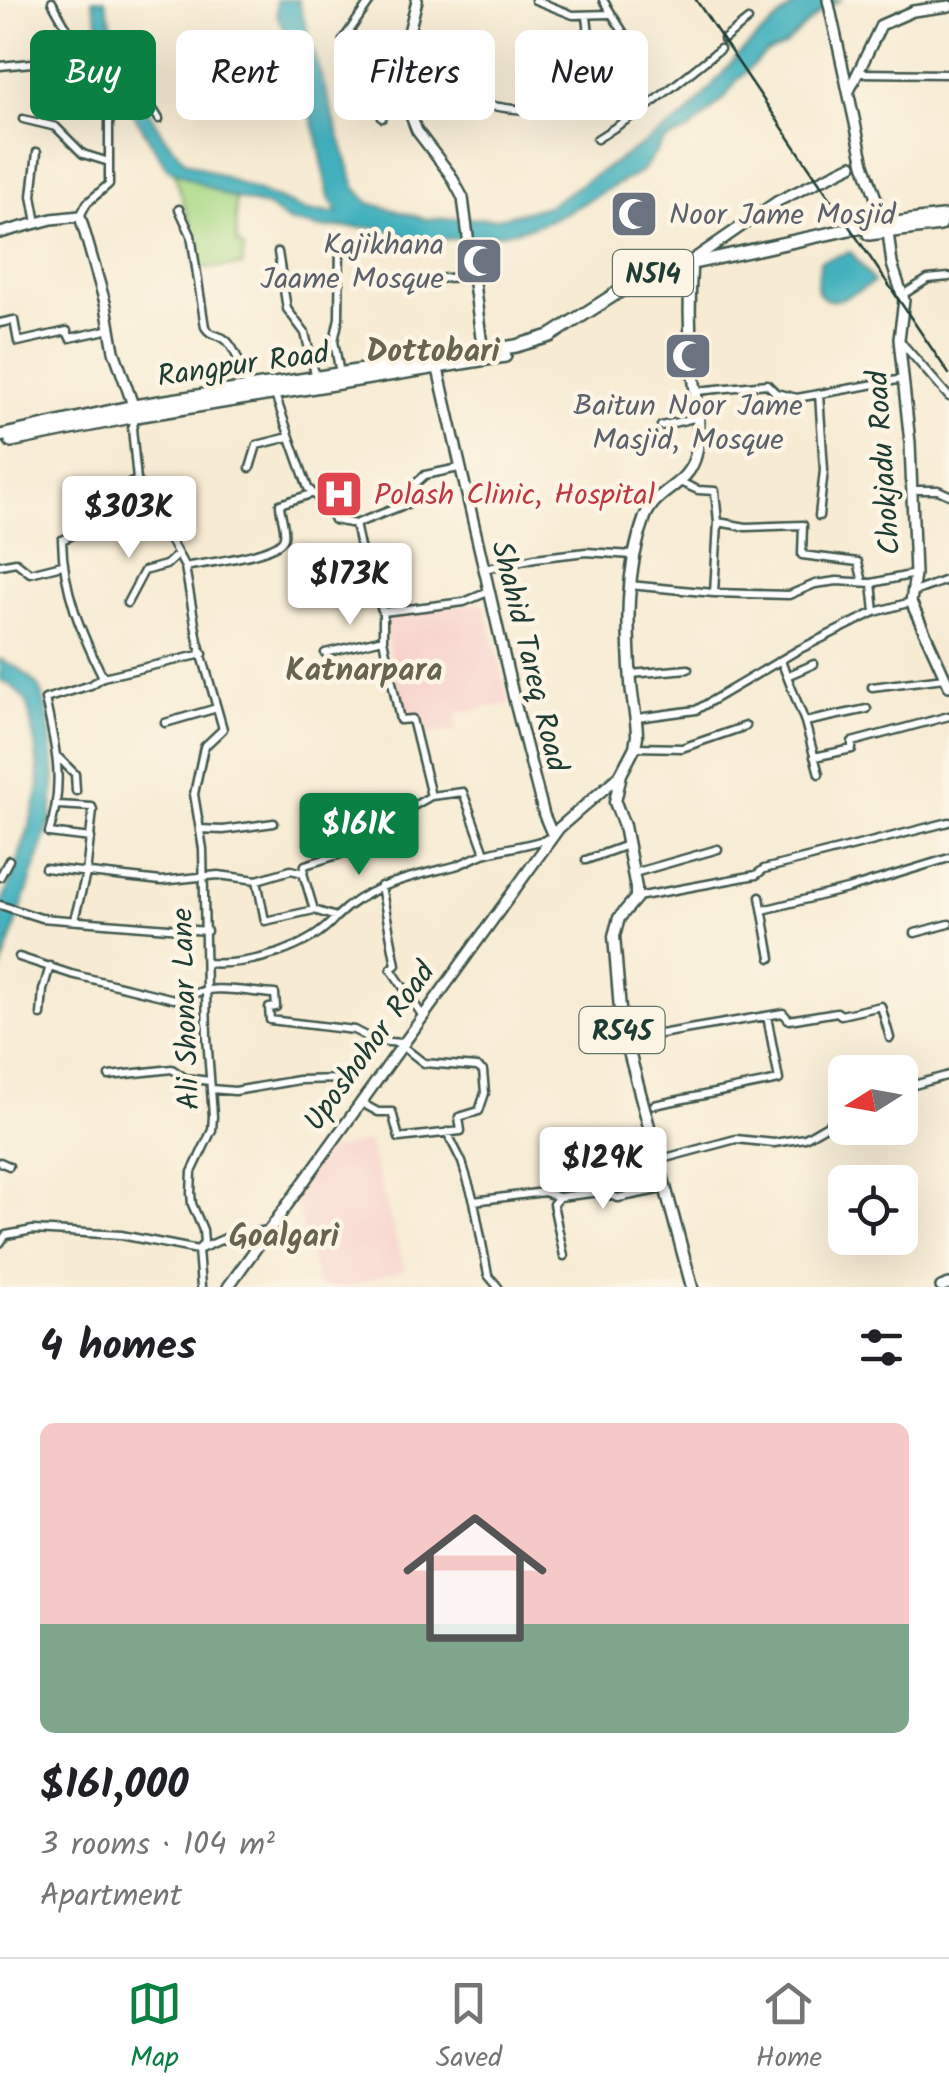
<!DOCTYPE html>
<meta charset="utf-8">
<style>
:root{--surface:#fff;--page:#f2f2f2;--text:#202124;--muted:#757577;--line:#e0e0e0;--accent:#0b8043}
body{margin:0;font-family:Kalam,sans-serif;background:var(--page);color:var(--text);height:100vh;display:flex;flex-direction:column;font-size:38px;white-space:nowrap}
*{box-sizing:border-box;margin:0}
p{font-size:32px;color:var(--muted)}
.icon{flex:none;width:55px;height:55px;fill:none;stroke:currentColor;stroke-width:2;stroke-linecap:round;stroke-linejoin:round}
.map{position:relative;height:1287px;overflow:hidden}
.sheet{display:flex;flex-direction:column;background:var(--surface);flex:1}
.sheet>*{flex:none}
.banner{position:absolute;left:30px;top:30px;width:890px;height:90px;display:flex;gap:20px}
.needle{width:65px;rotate:259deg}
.tools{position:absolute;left:828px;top:1055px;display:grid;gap:20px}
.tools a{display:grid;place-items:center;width:90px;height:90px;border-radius:15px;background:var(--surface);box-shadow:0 10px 40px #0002;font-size:50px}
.price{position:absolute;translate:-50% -85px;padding:0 22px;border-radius:10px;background:#fff;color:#222;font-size:32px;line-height:65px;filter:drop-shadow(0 2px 5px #0008)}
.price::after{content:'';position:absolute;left:50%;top:60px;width:30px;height:22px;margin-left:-15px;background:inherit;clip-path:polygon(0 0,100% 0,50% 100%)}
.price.selected{background:var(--accent);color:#fff}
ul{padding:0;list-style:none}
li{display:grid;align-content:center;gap:20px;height:530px;padding:0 40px}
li+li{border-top:2px solid var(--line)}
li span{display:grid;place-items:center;height:310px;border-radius:15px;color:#555}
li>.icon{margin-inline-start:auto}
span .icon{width:180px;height:180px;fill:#fffc;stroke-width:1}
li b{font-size:42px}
h2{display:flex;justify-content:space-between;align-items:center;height:120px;padding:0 40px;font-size:42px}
.pill{padding:0 35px;border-radius:15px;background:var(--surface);box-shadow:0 10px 40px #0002;font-size:35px;line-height:90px}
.pill.selected{background:var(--accent);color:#fff}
.dock{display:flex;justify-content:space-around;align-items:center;height:140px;border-top:2px solid var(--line);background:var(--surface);font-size:28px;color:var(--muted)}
.dock a{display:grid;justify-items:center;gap:5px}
.dock .selected{color:var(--accent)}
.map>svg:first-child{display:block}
.built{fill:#f7d0cb}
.green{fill:#abda88;stroke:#658c5e;stroke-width:2.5}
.water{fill:#42b1bd;stroke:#307778;stroke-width:2.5}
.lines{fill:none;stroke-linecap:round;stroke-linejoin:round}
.street-casing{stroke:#3f574c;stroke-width:11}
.secondary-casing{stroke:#3f574c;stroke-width:14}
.primary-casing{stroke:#3f574c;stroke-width:15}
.highway-casing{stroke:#3f574c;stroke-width:16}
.street{stroke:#fff;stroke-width:6}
.secondary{stroke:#fff;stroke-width:9}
.primary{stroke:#fff;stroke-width:10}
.highway{stroke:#fff;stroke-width:11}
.rail{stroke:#1f3d34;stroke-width:2.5}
.labels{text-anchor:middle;stroke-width:9;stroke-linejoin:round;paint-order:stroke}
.shield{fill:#fcf5e5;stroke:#617469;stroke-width:2.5}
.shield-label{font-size:28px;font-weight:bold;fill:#1f3d34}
.worship-label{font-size:30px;fill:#5b616d;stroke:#fcf5e5;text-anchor:start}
.street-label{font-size:30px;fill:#1f3d34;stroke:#fcf5e5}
.health-label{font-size:30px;fill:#be3a42;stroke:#fcf5e5;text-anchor:start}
.neighbourhood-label{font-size:32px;font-weight:bold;fill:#676550;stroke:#fcf5e5}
</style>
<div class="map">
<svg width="949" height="1287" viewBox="0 0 949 1287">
<rect width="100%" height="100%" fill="#fcf5e5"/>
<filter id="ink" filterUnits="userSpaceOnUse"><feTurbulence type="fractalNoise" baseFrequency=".01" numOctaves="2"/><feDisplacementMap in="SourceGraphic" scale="20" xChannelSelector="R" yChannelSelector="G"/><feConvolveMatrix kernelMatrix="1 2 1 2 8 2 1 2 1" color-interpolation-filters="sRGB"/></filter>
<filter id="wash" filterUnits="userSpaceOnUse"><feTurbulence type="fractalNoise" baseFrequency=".0048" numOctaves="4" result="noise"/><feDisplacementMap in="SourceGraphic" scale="40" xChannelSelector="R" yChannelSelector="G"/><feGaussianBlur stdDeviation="2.25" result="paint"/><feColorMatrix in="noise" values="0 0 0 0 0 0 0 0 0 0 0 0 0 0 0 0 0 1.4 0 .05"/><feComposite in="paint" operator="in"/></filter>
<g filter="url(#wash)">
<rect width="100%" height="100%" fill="#f7ebd3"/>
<path class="built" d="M 484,602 L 510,704 L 456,713 L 456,731 L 420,736 L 414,717 L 405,716 L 384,630 L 388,614 Z
M 368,1141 L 405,1270 L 348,1287 L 318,1287 L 293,1195 L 322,1153 Z"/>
<path class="green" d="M 173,168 L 235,192 L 237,242 L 244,249 L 242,266 L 196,268 L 191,226 Z"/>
<path class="water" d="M 92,0 L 105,0 L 124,68 L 162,134 L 185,161 L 307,211 L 338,213 L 329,198 L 318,140 L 290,45 L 277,14 L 276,0 L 298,0 L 355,187 L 369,203 L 426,219 L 498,218 L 547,206 L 686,116 L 740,53 L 800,0 L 840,0 L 822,10 L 784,46 L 766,53 L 738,79 L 725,98 L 689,131 L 664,141 L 643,170 L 632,177 C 600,192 568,215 534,226 C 496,237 415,249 381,227 L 318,228 L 288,221 L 267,207 L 227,196 L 167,168 L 134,115 L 112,71 Z
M 851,252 L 874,282 C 862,289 831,311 820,294 C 813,285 821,271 820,261 Z
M 0,659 L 20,669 L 40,688 L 48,713 L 55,776 L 51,819 L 0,973 L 0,909 L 28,831 L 39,786 L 36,750 L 27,702 L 12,686 L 0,680 Z"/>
</g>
<g filter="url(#ink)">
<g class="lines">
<g class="street-casing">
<path id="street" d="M 371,0 L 343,40 C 357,59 376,77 399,86 L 382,118
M 535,0 L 573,15 L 610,14
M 52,2 L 115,114
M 587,17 L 594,77 L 600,87
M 724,39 L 748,20
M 407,42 L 481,57
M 0,66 L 85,58
M 858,73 L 949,74
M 399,75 C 440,93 482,108 527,110 C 564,111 612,80 642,62 L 603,0
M 23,119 L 56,127 L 83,154 L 109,162
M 597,139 L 651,104 L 720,49
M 37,152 L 32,196 L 37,223
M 179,209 L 191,235 L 205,327 C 211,337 217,333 226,340 C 237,350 243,374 250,387
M 80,216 L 87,203 L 109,184 L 109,121 L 143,93 L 159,119
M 278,252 L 287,309 L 305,333 L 316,378
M 435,279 L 472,276
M 904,294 L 928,279 L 949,277
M 0,323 L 14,320 L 18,342 L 67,331 L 70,338 L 111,329
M 901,342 L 949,397
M 340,374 L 334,341 L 339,318 L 340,241
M 697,391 L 767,384 L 776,393 L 797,398 L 903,379
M 275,395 L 308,488 L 329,509 L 334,520 L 355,524 L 366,574 L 383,612
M 136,418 L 132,428 L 137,480 L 185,567 L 198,641 L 223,729 L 204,747 L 194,794 L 203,849 L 207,1037 L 213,1116 L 212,1130 L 192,1172 L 191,1193 L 192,1204 L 203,1230 L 204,1243 L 198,1250 L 201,1287
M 661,426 L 698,417
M 250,468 L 257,445 L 289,437
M 682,483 L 698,490 L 715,491 L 718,522 L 714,593
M 912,490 L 938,490 L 949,495
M 606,497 L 658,496
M 819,516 L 824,470 L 819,394
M 718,522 L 746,527 L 803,525 L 802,555 L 858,562 L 863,582
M 355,524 L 417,500 L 415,484 L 425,475 L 459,468
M 0,565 L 16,562 L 30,573 L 62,565
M 185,567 C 203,563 280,555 284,537 C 286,528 280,514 280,504 L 311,494
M 484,569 L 535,558 L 586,552 L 633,555
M 366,574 L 404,568
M 872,583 L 915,574
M 629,585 L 714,593 L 789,595 L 815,584 L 837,581 L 872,583 L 875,612
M 914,592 L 949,579
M 127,603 L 144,571 L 166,565 L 177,555
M 383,612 L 383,639 L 400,720 L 412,719 L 431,796 L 463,792 L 485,853
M 383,612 L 464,602 L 488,592
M 325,653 L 383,639
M 781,661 L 805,722 L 819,774
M 631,674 L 688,669
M 789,675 L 814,664
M 103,677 C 81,633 63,590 62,540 L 111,518 L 111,493 L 137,480
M 872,687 L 944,678
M 637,718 L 696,710 L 798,650 L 875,612 L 911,602
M 805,722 L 867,709
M 165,723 L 217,708
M 635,747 L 682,748 L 746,726
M 814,757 L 852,749 L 852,742 L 949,716
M 59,758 L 75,774 L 76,791
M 58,805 L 92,807 L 93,810 L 86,874 L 74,920
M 200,829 L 223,830 L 274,823
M 91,838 L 49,833 C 65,783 56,748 45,699 L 91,685 L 103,677 L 203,654
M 586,860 L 627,845
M 45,868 L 161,881 L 218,875 L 257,880 L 291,870 L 303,873 L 314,910 L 336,917 C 369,884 412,877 455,866 C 465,863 474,857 484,854 C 507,847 530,846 552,837
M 303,873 L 305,865 L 338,855 L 392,828 L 398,815 L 431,796
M 634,873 L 718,849
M 0,877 L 9,860
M 257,880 L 265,921 L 314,910
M 381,886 L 396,965 L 391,969 L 422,1015
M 637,897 L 756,875 L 764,869 L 949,822
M 760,897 L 771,958
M 0,905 L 41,918 L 207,931
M 763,910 L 851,888 L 949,858
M 915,933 L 949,924
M 19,957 L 71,974 L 174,999 L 186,999 C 206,981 250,993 275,994 L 276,1007 L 269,1008 L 270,1020 L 354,1030 L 375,1041 L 403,1043
M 206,963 C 249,966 308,950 336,917
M 41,1015 L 43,990 L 50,966
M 625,1040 L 783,1013 L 789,1020 L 837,1012 L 841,1015 L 881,1006 L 890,1038
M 109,1076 L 172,1069 L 185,1078 L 210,1081
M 211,1089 L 235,1091 L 298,1080 L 344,1079
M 900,1089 L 949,1075
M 360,1102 L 378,1112 L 392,1112 L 399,1138 L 461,1131 L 459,1117 L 479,1111 L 485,1093 L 483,1071 L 477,1067 L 424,1063 L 402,1046
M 654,1105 L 779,1080 L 767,1016
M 447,1132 L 462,1162 L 474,1201 L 544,1192 L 559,1197
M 658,1160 L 736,1139 L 774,1143 L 805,1138 L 845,1115
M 0,1162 L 9,1166
M 474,1201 L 488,1275 L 498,1287
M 0,1243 L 6,1235 L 33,1230 L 121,1235 L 198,1250 L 230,1236 L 268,1230
M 564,1256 L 553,1204 L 559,1197 L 600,1192 L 618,1198 L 667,1188"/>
</g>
<g class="secondary-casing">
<path id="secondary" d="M 417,0 L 399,72 L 399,86 L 417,131 L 450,174 L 463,198 L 483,353
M 828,0 L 864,164 L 885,224
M 849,91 L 881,25 L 913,11 L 949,6
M 888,232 L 892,264 L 904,300 L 899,339 L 910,443 L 915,574 L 911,602 L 949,686
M 0,233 L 52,219 L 80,216 L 106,306 L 114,351 L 134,408
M 691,261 L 778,201 L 852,165
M 438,369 L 515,703 L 544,815 L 553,836
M 228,1287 L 559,828 L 621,774
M 941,1287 L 949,1284"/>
</g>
<g class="primary-casing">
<path id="primary" d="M 691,270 C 689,301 689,331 692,362 C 695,392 702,424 696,454 C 688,488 657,487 645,517 C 625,571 627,626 631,683 C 632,701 637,718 637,736 L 635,747 L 621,774 L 615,802 L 624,826 L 636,888 L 636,898 L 619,918 L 614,936 L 621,1022 L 692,1287"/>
</g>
<g class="highway-casing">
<path id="highway" d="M 869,234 L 940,225
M 0,436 L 134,406 L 516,346 L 550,336 L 642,277 L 661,270 L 850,229 L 949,216
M 11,441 L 136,416 L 505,356"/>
</g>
<use href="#street" class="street"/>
<use href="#secondary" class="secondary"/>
<use href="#primary" class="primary"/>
<use href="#highway" class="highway"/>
<path class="rail" d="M 696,0 L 949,374"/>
</g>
</g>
<defs>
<g id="mosque-square" transform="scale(2.5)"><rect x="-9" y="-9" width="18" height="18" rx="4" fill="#6b7280" stroke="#fcf5e5"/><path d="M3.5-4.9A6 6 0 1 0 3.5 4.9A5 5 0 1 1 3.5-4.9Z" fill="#fff"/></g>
<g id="hospital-square" transform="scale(2.5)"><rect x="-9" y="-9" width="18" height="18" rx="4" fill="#e0444e" stroke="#fcf5e5"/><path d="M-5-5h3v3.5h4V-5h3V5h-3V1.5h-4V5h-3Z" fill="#fff"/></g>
</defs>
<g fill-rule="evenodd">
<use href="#mosque-square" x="634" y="214"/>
<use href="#mosque-square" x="479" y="261"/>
<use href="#mosque-square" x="688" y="356"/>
<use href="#hospital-square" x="339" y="494"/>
</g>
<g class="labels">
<g class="shield">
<rect x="613" y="250" width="80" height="46" rx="8"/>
<rect x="579.5" y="1007" width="85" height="46" rx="8"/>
</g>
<g class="shield-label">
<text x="653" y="283">N514</text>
<text x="622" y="1040">R545</text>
</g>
<g class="worship-label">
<text x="669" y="224">Noor Jame Mosjid</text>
<text x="444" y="254" text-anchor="end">Kajikhana<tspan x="444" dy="34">Jaame Mosque</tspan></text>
<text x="688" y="415" text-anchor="middle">Baitun Noor Jame<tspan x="688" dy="34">Masjid, Mosque</tspan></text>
</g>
<g class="street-label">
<text transform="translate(243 364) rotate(-8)" y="10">Rangpur Road</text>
<text transform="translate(883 463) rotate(-94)" y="10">Chokjadu Road</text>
<text transform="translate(530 656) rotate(76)" y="10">Shahid Tareq Road</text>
<text transform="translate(185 1009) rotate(-92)" y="10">Ali Shonar Lane</text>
<text transform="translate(369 1046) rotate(-54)" y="10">Uposhohor Road</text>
</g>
<g class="health-label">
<text x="374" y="504">Polash Clinic, Hospital</text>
</g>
<g class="neighbourhood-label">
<text x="433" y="361">Dottobari</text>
<text x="364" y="680">Katnarpara</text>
<text x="284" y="1246">Goalgari</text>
</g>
</g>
</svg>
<div class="tools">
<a><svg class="needle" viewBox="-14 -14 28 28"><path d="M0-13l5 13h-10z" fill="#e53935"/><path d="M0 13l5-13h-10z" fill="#757577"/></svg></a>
<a><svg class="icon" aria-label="locate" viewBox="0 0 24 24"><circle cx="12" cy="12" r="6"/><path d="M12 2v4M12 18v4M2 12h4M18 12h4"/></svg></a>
</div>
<b class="price" style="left:129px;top:561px">$303K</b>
<b class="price" style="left:350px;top:628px">$173K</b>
<b class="price selected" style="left:359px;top:878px">$161K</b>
<b class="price" style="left:603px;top:1212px">$129K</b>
<div class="banner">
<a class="pill selected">Buy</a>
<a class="pill">Rent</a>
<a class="pill">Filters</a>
<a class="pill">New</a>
</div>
</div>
<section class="sheet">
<h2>4 homes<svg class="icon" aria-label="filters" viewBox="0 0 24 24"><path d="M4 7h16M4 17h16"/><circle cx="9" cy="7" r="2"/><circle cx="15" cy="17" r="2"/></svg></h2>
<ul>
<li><span style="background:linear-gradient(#f6c9c9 65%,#7fa58c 0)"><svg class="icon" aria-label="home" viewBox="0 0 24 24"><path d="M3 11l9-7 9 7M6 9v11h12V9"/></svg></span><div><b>$161,000</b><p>3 rooms · 104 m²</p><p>Apartment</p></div></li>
</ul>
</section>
<nav class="dock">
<a class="selected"><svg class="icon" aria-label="map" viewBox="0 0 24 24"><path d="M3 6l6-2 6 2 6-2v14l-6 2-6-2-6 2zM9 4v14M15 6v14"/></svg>Map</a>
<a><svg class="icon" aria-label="saved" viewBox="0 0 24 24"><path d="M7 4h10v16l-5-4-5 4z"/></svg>Saved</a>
<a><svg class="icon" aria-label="home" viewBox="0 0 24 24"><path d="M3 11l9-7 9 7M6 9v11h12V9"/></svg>Home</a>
</nav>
